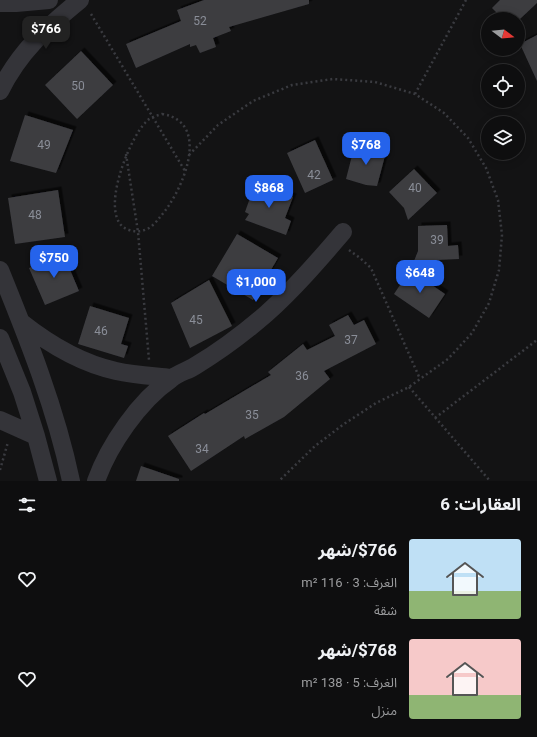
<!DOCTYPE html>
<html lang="ar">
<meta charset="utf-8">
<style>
:root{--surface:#0e0e0f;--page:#171718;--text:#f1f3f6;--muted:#9b9c9e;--line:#2e2e2f;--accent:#2563eb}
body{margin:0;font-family:Roboto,"Noto Sans Arabic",sans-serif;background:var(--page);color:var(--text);direction:rtl;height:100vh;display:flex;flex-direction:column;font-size:15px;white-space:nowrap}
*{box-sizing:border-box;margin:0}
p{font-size:13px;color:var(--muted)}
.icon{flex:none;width:22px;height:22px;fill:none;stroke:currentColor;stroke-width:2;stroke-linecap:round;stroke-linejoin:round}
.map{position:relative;height:481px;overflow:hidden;direction:ltr}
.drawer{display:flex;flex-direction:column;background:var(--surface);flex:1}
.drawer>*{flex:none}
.needle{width:26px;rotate:106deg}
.fabs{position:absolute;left:481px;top:12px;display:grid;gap:8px}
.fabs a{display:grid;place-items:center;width:44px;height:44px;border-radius:50%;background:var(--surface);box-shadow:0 2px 10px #0003,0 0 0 1px var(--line);font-size:20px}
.price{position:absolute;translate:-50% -34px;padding:0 9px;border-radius:8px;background:var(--accent);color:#fff;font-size:13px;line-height:26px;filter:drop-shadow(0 1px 2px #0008)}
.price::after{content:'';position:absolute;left:50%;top:24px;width:12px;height:9px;margin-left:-6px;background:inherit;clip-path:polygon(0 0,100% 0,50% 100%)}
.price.current{background:#222;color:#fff}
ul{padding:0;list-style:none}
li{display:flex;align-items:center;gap:12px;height:100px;padding:0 16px}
li span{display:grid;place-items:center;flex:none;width:112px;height:80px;border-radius:4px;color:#555}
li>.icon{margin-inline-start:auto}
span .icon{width:48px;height:48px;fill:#fffc;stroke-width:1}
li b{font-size:17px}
h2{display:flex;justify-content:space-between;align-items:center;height:48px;padding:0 16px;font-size:17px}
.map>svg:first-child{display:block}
.building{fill:#3d3d41;filter:url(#shadow)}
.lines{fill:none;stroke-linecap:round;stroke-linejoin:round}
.path{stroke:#3a3b40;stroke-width:2.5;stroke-dasharray:2 3;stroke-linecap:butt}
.minor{stroke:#343439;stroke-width:18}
.labels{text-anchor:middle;stroke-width:3;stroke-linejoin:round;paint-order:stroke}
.number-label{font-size:12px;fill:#8a8e98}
</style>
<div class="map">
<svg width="537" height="481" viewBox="0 0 537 481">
<defs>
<filter id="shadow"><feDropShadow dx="3.5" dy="-3.5" stdDeviation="0" flood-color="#0009"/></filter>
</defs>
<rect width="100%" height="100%" fill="#131314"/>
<path class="building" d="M 204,0 L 309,0 L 309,4 L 229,27 L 231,31 L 213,38 L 216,47 L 200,53 L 196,45 L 190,47 L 190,44 L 136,68 L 126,44 L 181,21 L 177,10 Z
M 500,0 L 537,0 L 537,3 L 520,19 L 503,19 L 492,8 Z
M 537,35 L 537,81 L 520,44 Z
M 81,51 L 113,85 L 77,119 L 45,85 Z
M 25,115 L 73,130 L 56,173 L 10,161 Z
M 315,140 L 333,180 L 305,193 L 287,153 Z
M 355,144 L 386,152 L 377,186 L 366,185 L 346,179 Z
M 414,169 L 437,193 L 408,220 L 404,208 L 389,192 Z
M 255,184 L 293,197 L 285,218 L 291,221 L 286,235 L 245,220 L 249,214 L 245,212 Z
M 58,190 L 65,237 L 15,244 L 8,198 Z
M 447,225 L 448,246 L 458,245 L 459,259 L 414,261 L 418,251 L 418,226 Z
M 237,234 L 278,258 L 253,300 L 212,276 Z
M 63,253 L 79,291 L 45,305 L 29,268 Z
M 410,270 L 445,294 L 429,318 L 394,294 Z
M 209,280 L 232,326 L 190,348 L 171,303 Z
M 90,306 L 129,318 L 121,344 L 128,346 L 124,358 L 78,344 Z
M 348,315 L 354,325 L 364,320 L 376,344 L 324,371 L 330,379 L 284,417 L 245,439 L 244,436 L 191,471 L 168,436 L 204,413 L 205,414 L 271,375 L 268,372 L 303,344 L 307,350 L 335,336 L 329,325 Z
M 141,466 L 179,479 L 179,481 L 136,481 Z"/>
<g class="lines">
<path class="path" d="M 91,14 L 185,171
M 415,94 L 466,0
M 162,114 C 213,122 182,193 160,217 C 157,221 152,227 147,229 C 141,232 135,232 129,230 C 96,220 129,138 146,122 C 150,117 156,116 162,114 Z
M 126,154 L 138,232 L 149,360
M 189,155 L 218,125 L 253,101 L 292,85 L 333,79 L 375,82 L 415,94 L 444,113 L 468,138 L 486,168 L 498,200 L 502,235 L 499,270 L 489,303 L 472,333 L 448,359 L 409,387 L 376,403 L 344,424 L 315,446 L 279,481
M 349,250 L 360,258 L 371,268 L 420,379
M 409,387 L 490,481
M 435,418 L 537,340
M 0,470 L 8,442"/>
<path class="minor" d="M 0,3 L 16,3 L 49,0
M 0,91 C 19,52 47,27 80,0
M 0,270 C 28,339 56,409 71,481
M 21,322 C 50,345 80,363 116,371 C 134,375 153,376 171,378
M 0,338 L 22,392 L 36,436 L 48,481
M 0,420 L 36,436
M 96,481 C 109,445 139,401 171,379 C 178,373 187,371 195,366 C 220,351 244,333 266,314 C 294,289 319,260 343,232"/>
</g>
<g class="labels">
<g class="number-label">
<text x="200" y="25">52</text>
<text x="78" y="90">50</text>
<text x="44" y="149">49</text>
<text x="314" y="179">42</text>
<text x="415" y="192">40</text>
<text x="35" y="219">48</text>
<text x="437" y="244">39</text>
<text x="196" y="324">45</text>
<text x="101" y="335">46</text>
<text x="351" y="344">37</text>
<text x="302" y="380">36</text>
<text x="252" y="419">35</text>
<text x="202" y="453">34</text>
</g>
</g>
</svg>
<div class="fabs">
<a><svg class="needle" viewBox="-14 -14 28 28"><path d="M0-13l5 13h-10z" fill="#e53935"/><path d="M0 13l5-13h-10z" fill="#9b9c9e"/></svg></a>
<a><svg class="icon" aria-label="locate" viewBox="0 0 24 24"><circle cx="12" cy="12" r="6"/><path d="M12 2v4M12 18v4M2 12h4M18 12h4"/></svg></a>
<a><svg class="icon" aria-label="layers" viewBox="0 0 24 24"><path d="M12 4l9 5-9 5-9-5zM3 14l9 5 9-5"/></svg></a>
</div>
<b class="price current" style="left:46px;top:50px">$766</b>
<b class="price" style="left:366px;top:166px">$768</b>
<b class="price" style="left:269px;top:209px">$868</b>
<b class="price" style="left:54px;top:279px">$750</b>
<b class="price" style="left:420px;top:294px">$648</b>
<b class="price" style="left:256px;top:303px">$1,000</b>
</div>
<section class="drawer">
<h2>العقارات: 6<svg class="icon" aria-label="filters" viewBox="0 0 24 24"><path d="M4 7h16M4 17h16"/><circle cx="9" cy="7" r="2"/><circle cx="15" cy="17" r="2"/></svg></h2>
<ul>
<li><span style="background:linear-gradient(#bfe0f5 65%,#8fb573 0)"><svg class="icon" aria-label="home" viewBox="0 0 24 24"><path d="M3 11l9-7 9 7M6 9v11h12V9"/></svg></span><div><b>$766/شهر</b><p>الغرف: 3 · 116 m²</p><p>شقة</p></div><svg class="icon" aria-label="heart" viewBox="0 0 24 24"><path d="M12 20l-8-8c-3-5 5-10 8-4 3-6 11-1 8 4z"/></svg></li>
<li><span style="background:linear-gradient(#f6c9c9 70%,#8fb573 0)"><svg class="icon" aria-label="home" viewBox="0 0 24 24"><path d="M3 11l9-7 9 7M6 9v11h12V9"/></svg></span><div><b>$768/شهر</b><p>الغرف: 5 · 138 m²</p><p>منزل</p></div><svg class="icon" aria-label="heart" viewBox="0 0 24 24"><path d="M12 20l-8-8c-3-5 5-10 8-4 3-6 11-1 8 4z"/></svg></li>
</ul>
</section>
